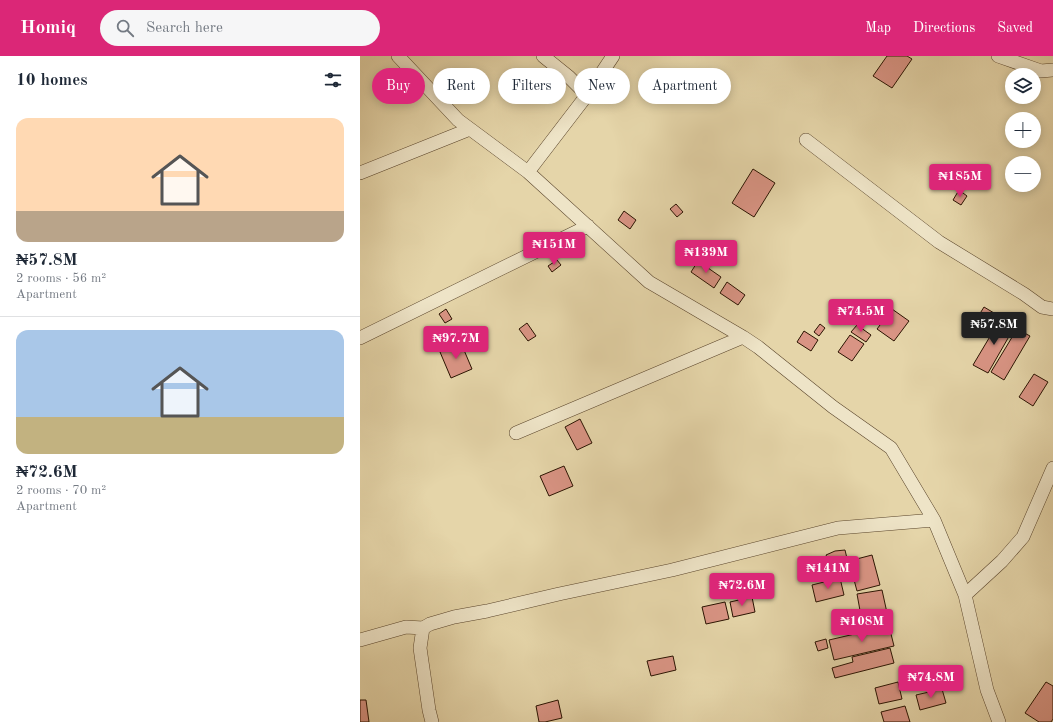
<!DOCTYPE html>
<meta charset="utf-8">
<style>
:root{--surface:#fff;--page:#f6f6f7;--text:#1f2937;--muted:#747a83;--line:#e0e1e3;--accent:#db2777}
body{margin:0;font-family:"Old Standard TT",serif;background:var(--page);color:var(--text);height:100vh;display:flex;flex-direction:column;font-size:15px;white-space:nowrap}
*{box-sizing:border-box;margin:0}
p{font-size:13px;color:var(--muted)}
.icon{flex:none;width:22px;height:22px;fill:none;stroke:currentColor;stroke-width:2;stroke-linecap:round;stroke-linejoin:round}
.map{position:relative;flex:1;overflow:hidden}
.details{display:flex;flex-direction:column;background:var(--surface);width:360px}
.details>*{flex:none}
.top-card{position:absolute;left:12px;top:12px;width:380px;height:36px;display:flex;gap:8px}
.tools{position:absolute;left:645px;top:12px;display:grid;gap:8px}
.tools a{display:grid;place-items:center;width:36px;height:36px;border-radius:50%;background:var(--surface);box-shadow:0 2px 10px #0003;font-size:20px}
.price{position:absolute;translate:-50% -34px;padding:0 9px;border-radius:4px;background:var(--accent);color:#fff;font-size:13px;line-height:26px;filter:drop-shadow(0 1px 2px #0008)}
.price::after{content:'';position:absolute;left:50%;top:24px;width:12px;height:9px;margin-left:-6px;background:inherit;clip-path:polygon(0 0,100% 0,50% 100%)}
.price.current{background:#222;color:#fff}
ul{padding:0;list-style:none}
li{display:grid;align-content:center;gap:8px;height:212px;padding:0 16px}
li+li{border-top:1px solid var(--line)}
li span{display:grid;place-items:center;height:124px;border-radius:12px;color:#555}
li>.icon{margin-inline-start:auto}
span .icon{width:72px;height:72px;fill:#fffc;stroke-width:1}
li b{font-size:17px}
h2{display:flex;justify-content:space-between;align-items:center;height:48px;padding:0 16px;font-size:17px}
.tag{padding:0 14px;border-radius:18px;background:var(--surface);box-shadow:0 2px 10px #0003;font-size:14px;line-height:36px}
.tag.current{background:var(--accent);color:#fff}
header{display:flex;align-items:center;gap:24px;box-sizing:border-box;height:56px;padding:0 20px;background:var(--accent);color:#fff}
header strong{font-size:19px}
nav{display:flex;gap:22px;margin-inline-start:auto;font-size:14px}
.search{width:280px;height:36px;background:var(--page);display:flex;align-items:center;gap:10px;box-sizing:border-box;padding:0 14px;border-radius:22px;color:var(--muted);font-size:15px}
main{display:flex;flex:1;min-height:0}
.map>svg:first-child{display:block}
.building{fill:#d99484;stroke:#2a1301}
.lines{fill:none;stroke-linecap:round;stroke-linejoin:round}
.minor-casing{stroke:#59442b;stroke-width:14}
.minor{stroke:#eee4c7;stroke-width:13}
</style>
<header>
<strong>Homiq</strong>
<div class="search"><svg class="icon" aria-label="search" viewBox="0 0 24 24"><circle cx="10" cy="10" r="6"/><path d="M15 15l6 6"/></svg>Search here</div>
<nav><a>Map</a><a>Directions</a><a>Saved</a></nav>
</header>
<main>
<section class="details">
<h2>10 homes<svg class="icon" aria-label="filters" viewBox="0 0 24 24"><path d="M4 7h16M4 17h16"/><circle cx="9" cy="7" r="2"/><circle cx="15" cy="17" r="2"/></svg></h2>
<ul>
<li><span style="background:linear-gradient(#ffd9b3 75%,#b9a48a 0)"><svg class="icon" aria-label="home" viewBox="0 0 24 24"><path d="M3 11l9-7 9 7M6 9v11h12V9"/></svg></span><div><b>₦57.8M</b><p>2 rooms · 56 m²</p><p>Apartment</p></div></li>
<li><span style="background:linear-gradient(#a9c7e8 70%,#c2b280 0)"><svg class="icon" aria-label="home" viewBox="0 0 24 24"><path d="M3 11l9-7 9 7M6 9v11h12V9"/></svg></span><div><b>₦72.6M</b><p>2 rooms · 70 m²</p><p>Apartment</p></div></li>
</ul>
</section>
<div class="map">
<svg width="693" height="666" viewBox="0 0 693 666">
<rect width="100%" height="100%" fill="#e5d5a9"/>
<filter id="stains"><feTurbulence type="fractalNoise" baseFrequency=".005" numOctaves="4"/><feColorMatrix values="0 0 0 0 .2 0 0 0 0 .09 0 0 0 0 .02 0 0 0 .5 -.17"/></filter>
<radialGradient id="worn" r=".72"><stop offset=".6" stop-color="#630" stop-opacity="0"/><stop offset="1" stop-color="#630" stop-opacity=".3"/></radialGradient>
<path class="building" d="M 527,0 L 547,0 L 552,3 L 532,32 L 513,20 Z
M 393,113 L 415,127 L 394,161 L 372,147 Z
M 599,134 L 607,140 L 601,149 L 593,144 Z
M 316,148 L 323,156 L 317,161 L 310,153 Z
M 264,155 L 276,164 L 270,173 L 258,164 Z
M 197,204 L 201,209 L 192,216 L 188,210 Z
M 338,205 L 361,221 L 354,232 L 331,216 Z
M 367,226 L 385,239 L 378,249 L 360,237 Z
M 624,251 L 639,260 L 626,281 L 611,272 Z
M 86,253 L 92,263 L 85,267 L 79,258 Z
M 532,253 L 549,265 L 534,285 L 517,273 Z
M 641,262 L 655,270 L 628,317 L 613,309 Z
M 167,267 L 176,280 L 168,285 L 159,273 Z
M 460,268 L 465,272 L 459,280 L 454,276 Z
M 497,269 L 511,279 L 506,286 L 491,276 Z
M 657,273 L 670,280 L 644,324 L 631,316 Z
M 444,275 L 458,284 L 451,295 L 437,286 Z
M 490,279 L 504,288 L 492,305 L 478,296 Z
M 101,287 L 112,313 L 91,322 L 80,296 Z
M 674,318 L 688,326 L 673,350 L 659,341 Z
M 220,363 L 232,387 L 217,394 L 205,371 Z
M 204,410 L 213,430 L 189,440 L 180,420 Z
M 485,494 L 490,515 L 471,520 L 470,508 L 466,499 L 475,495 Z
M 512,499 L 520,529 L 497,535 L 489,505 Z
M 466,501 L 469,523 L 453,525 L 450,503 Z
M 480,522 L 484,539 L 456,546 L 452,529 Z
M 522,534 L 529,566 L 503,571 L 497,538 Z
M 392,541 L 395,556 L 373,561 L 370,546 Z
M 365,546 L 369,563 L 346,568 L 342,551 Z
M 529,570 L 534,590 L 474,604 L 469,584 Z
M 466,583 L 468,592 L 458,595 L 455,586 Z
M 530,592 L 534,607 L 475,622 L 472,612 L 493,606 L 492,601 Z
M 313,600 L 316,614 L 291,620 L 287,605 Z
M 538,626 L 542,643 L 519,648 L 515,632 Z
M 686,626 L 693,630 L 693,663 L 691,666 L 679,666 L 665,657 Z
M 582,633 L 586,647 L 560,654 L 556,639 Z
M 0,644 L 6,644 L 9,666 L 0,666 Z
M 198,644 L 202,662 L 185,666 L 179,666 L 176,650 Z
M 545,650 L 550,666 L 524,666 L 521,656 Z"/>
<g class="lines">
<g class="minor-casing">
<path id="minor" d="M 38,0 L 98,64 L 168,116 L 289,226 L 383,281 L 398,291 L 473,351 L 531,392 L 574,464 L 605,539 L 627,634 L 639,666
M 638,0 L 681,15 L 693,14
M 227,39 L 253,0
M 446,84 L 579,186 L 664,238 L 682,251 L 693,253
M 168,116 L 227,39 L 209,21 L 183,0
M 0,117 L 110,73
M 0,282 L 228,170
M 156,377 L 383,281
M 605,539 L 642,505 L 663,481 L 693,412
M 63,572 L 60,592 L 69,654 L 72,666
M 0,584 L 46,571 L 63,572 L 70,568 L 94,561 L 127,555 L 199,538 L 312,514 L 478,472 L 574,464"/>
</g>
<use href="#minor" class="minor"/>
</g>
<rect width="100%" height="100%" filter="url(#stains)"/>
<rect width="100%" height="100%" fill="url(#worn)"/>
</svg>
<div class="tools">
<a><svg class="icon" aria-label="layers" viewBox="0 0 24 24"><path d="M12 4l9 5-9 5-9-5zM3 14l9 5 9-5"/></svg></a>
<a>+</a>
<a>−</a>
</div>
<b class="price" style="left:600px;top:142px">₦185M</b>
<b class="price" style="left:194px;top:210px">₦151M</b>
<b class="price" style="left:346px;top:218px">₦139M</b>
<b class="price" style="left:501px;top:277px">₦74.5M</b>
<b class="price current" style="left:634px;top:290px">₦57.8M</b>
<b class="price" style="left:96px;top:304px">₦97.7M</b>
<b class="price" style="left:468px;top:534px">₦141M</b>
<b class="price" style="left:382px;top:551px">₦72.6M</b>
<b class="price" style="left:502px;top:587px">₦108M</b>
<b class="price" style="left:571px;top:643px">₦74.8M</b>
<div class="top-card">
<a class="tag current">Buy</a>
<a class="tag">Rent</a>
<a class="tag">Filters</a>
<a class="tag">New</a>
<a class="tag">Apartment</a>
</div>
</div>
</main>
